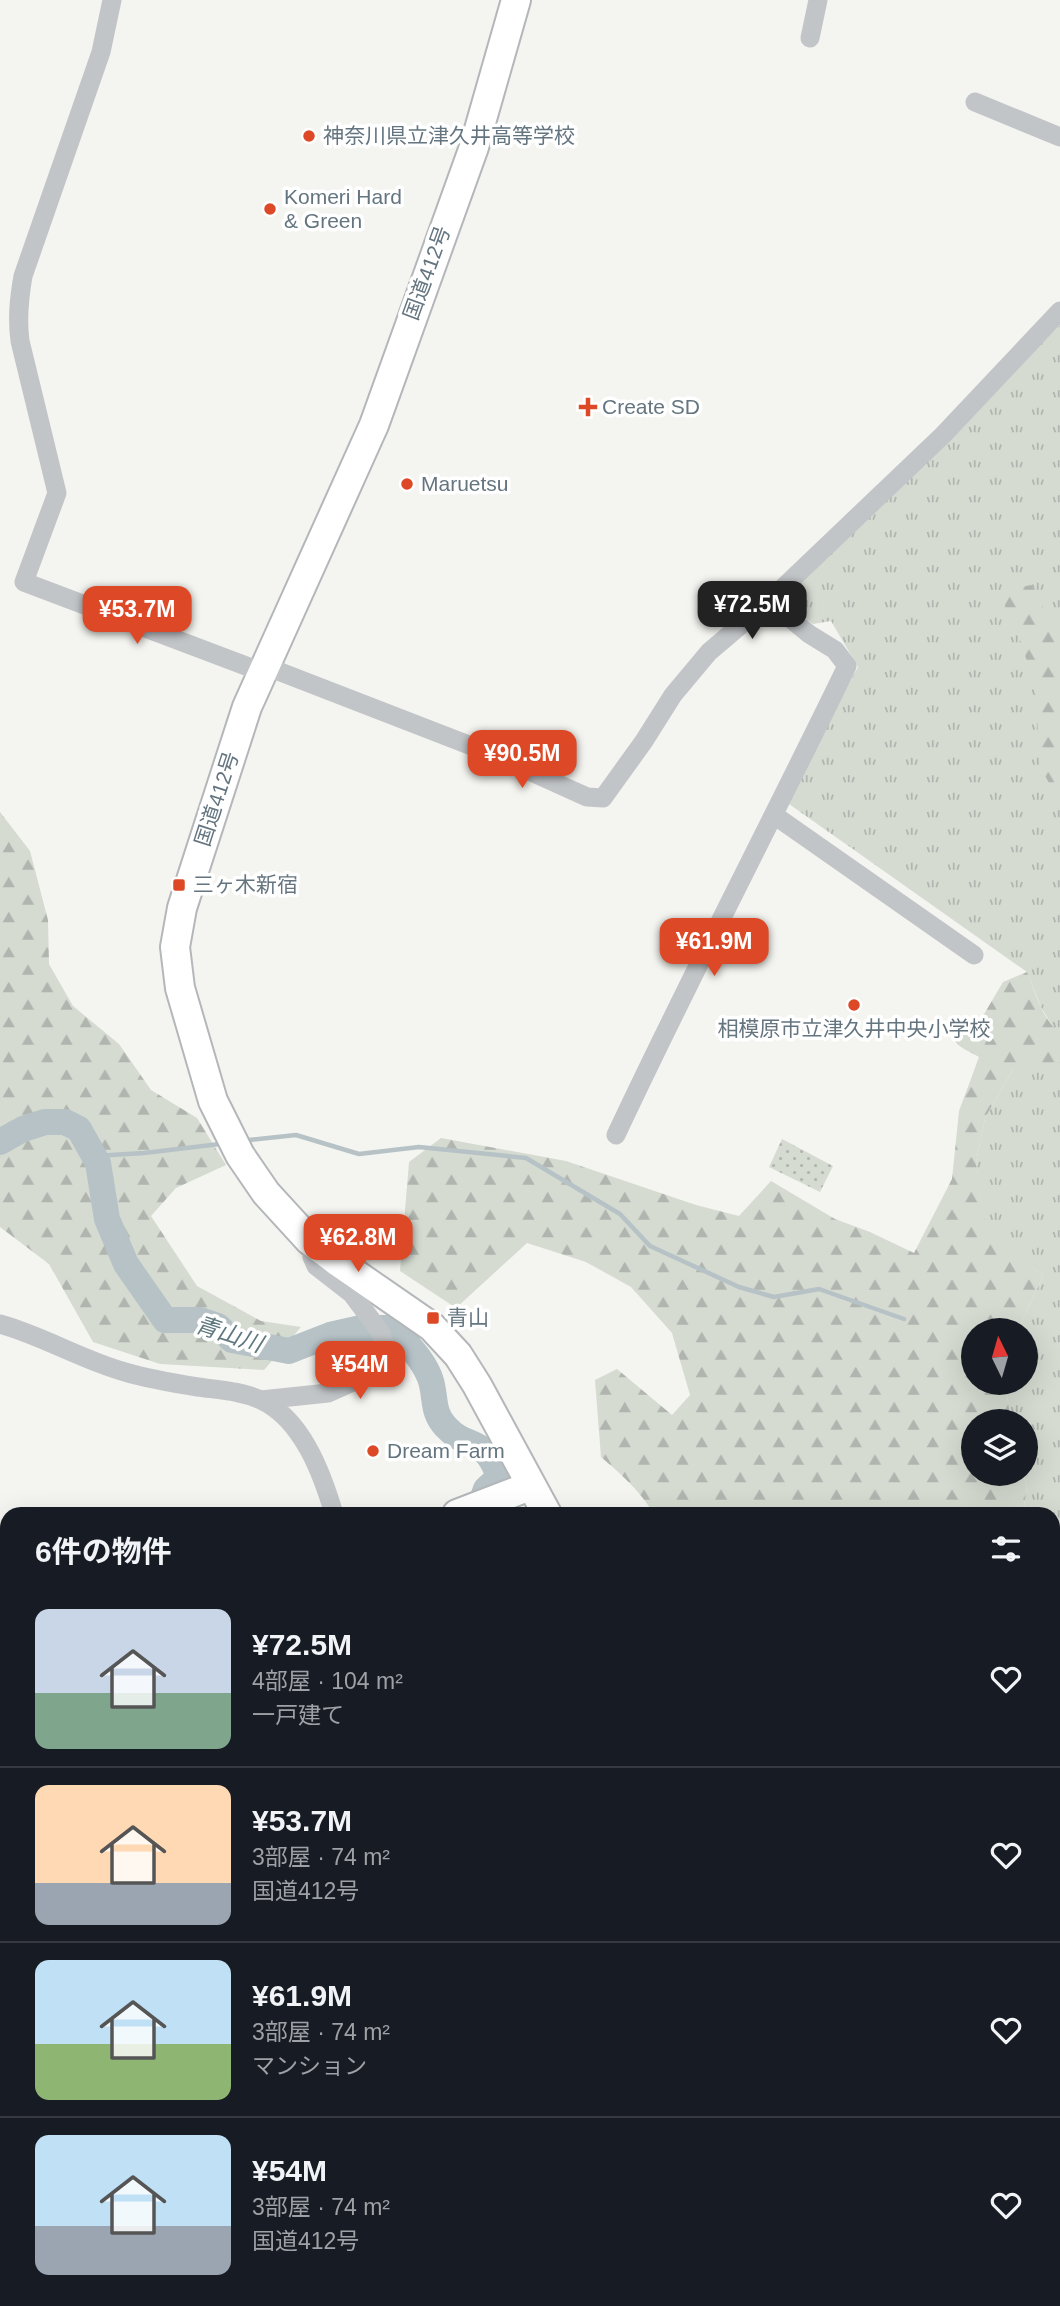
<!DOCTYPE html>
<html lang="ja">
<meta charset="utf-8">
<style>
:root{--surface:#171b24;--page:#20242c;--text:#f1f3f6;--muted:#9ea1a6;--line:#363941;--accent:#dd4926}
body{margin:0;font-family:Helvetica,"Noto Sans JP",sans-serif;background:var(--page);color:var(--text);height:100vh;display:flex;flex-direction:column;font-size:26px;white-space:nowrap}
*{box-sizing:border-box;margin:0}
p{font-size:23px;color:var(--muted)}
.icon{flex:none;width:38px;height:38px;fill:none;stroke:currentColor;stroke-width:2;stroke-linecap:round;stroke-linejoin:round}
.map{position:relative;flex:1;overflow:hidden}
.side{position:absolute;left:0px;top:1507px;width:1060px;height:800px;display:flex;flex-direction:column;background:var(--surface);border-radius:21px 21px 0 0;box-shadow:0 7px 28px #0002}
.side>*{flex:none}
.needle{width:46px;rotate:355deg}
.fabs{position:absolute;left:961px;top:1318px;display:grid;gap:14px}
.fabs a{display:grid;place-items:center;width:77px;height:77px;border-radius:50%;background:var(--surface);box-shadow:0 7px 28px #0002;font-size:35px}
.price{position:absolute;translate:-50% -60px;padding:0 16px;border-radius:14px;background:var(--accent);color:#fff;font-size:23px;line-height:46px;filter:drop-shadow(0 2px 4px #0008)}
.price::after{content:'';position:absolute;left:50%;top:42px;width:21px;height:16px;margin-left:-10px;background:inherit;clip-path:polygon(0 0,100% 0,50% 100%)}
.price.current{background:#222;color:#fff}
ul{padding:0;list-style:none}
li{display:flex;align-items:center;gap:21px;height:175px;padding:0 35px}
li+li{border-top:2px solid var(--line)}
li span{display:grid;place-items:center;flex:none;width:196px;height:140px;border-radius:14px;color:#555}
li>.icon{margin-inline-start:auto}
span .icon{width:84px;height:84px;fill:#fffc;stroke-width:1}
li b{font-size:30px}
h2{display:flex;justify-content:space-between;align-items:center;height:84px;padding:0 35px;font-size:30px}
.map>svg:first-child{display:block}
.grass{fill:url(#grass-tufts)}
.forest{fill:url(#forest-firs)}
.park{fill:url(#park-dots)}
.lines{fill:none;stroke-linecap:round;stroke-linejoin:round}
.stream{stroke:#b6c2c6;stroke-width:4.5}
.river{stroke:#b6c2c6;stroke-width:26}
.highway-casing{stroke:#b4b7ba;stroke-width:32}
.minor{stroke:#c2c5c8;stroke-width:19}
.highway{stroke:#fff;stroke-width:28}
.poi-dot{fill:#dd4926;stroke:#fff;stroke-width:2.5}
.labels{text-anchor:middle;stroke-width:7;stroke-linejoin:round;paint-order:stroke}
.poi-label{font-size:21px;fill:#647580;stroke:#fff;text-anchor:start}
.street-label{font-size:21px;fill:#647580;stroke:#fff}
.water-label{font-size:23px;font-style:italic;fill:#5f777e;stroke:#fff}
</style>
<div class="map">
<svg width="1060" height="2306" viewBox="0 0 1060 2306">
<defs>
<pattern id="grass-tufts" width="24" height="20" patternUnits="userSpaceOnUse" patternTransform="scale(1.75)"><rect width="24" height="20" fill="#d5dbd1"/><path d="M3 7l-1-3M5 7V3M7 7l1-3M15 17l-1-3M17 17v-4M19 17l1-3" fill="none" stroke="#b0b6af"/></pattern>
<pattern id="forest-firs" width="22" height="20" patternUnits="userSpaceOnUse" patternTransform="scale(1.75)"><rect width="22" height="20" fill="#d5dbd1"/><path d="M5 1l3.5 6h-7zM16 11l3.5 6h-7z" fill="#b0b6af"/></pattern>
<pattern id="park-dots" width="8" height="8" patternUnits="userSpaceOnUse" patternTransform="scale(1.75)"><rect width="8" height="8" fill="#d5dbd1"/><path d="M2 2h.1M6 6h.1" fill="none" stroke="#b0b6af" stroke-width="1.8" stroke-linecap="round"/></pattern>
</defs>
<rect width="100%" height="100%" fill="#f4f4f0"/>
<path class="grass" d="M 1060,325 L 1060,1694 L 1054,1682 L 1054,1514 L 1023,1514 L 1027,1487 L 1023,1474 L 1026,1474 L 1026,1421 L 1011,1421 L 1005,1383 L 1026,1382 L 1026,1330 L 1018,1330 L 1043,1276 L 985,1228 L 976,1162 L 985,1118 L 1014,1068 L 1053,1027 L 1041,1007 L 1027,972 L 789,804 L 822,732 L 858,667 L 831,621 L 813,624 L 783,602 L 792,588 L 949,438 Z"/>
<path class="forest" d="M 1031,585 L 1042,595 L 1044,616 L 1051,628 L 1060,631 L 1060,793 L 1053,790 L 1039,765 L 1037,710 L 1033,681 L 1021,642 L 1005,614 L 1005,598 L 1016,588 Z
M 0,812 L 30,851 L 48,920 L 49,964 L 73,1006 L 119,1044 L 151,1090 L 197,1118 L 226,1165 L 176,1188 L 151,1216 L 197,1286 L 261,1321 L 301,1327 L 264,1370 L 160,1364 L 93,1342 L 49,1264 L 0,1227 Z
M 1027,972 C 1036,994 1042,1018 1060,1034 L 1060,1062 L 1014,1068 L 985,1118 L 976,1162 L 986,1228 L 1043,1276 L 1018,1330 L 973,1330 L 973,1382 L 1005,1383 L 1011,1421 L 973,1421 L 973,1474 L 1023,1474 L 1027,1487 L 1023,1514 L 654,1514 C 640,1491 621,1474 601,1457 L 595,1380 L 617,1369 L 672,1415 L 690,1395 L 672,1333 L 631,1287 L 586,1262 L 527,1243 L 456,1308 L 400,1271 L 409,1162 L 441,1138 L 566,1161 L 696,1205 L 739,1216 L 771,1181 L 835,1219 L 870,1232 L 914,1253 L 952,1179 L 959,1111 L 979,1057 C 968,1050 953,1047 953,1032 L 959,1026 L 980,1021 L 1003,982 Z
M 1054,1682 L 1060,1694 L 1060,2058 L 1054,2055 Z
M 97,2300 L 993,2300 L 996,2306 L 89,2306 Z"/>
<path class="park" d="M 782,1139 L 833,1166 L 820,1192 L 769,1167 Z"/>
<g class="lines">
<path class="stream" d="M 249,1140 L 296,1135 L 359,1154 L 419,1147 L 526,1158 L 620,1214 L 650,1246 L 739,1287 L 774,1297 L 819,1289 L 904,1319
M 95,1156 L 144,1153 L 220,1144"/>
<path class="river" d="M 0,1142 L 23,1129 L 45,1122 L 65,1122 L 79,1129 L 98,1163 L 107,1219 L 126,1264 L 165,1320 L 200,1320 L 218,1326 L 232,1340 L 289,1351 L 330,1335 L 361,1328 L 394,1328 C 407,1344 425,1361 431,1381 C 436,1398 432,1413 446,1427 C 468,1451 484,1434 499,1477 L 486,1489 L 477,1514
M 1054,2125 L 1060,2161
M 1054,2251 L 1059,2306"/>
<g class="highway-casing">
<path id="highway" d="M 516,0 L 474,147 L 374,425 L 247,707 L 182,908 L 175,947 L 180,988 L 213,1101 L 240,1155 L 266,1193 L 309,1240 L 338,1262 L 432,1327 L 458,1355 L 477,1385 L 547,1514
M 457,1514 L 530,1486
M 0,2037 L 7,2023
M 1054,2281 L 1060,2290"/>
</g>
<path class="minor" d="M 112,0 L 101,52 L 23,276 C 19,299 17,318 20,341 L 57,493 L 24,582 L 262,672
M 810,38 L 818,0
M 975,102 L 1060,137
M 265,666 L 487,752 L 587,797 L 603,798 L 644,741 L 673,695 L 709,652 L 769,601 L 943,435 L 1060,311
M 774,815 L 974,955
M 616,1135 C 690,977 771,823 847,666 L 835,650 L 809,634 L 769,601
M 0,1324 C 43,1336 82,1360 125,1372 C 149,1379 173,1383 198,1387 C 219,1390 241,1391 261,1400 C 302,1419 322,1473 334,1514
M 261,1400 L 328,1393 L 366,1376 L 378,1365 L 382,1358 L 384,1343 L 381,1333 L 352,1294 L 316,1266 L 312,1257 L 319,1248
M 0,2149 L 7,2176"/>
<use href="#highway" class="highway"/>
</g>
<g class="poi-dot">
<circle cx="309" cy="136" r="7"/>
<circle cx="270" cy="209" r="7"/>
<path d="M584.5 396.5h7v7h7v7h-7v7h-7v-7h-7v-7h7z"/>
<circle cx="407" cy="484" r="7"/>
<rect x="172" y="878" width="14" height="14" rx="3.5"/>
<circle cx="854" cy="1005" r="7"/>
<rect x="426" y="1311" width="14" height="14" rx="3.5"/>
<circle cx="373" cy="1451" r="7"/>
</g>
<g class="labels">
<g class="poi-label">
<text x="323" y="143">神奈川県立津久井高等学校</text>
<text x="284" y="204">Komeri Hard<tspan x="284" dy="24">&amp; Green</tspan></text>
<text x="602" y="414">Create SD</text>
<text x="421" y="491">Maruetsu</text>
<text x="193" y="892">三ヶ木新宿</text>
<text x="854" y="1036" text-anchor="middle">相模原市立津久井中央小学校</text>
<text x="447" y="1325">青山</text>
<text x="387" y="1458">Dream Farm</text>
</g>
<g class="street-label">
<text transform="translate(427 273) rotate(-70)" y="7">国道412号</text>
<text transform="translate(217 799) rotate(-72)" y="7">国道412号</text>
</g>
<g class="water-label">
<text transform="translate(229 1334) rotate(18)" y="8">青山川</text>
</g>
</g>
</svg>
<div class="fabs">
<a><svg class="needle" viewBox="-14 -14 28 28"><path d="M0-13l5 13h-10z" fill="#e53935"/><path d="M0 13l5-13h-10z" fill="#9ea1a6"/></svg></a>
<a><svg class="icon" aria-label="layers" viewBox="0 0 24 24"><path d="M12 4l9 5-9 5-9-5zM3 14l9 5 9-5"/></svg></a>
</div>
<b class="price current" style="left:752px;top:641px">¥72.5M</b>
<b class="price" style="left:137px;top:646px">¥53.7M</b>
<b class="price" style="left:522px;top:790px">¥90.5M</b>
<b class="price" style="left:714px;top:978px">¥61.9M</b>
<b class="price" style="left:358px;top:1274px">¥62.8M</b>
<b class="price" style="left:360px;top:1401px">¥54M</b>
<section class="side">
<h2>6件の物件<svg class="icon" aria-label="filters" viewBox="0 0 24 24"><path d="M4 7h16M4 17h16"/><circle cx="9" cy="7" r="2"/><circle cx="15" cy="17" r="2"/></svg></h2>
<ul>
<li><span style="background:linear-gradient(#c9d6e8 60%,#7fa58c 0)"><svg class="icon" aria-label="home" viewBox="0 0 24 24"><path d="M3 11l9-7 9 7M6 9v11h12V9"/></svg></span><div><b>¥72.5M</b><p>4部屋 · 104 m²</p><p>一戸建て</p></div><svg class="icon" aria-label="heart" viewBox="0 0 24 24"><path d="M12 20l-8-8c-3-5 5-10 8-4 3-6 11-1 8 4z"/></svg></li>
<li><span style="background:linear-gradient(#ffd9b3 70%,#9aa5b1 0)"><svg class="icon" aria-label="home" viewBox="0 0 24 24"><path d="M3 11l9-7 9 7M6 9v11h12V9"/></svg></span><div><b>¥53.7M</b><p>3部屋 · 74 m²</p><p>国道412号</p></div><svg class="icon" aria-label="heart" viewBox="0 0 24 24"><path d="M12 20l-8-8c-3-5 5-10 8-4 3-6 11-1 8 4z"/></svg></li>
<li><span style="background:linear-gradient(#bfe0f5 60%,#8fb573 0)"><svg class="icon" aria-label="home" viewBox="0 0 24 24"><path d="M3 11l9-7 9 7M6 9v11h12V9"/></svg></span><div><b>¥61.9M</b><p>3部屋 · 74 m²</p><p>マンション</p></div><svg class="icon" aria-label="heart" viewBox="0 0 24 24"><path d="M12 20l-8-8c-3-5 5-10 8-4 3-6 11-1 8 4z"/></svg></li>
<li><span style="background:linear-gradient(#bfe0f5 65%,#9aa5b1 0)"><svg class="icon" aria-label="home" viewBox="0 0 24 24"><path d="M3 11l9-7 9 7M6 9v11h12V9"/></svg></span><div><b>¥54M</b><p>3部屋 · 74 m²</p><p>国道412号</p></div><svg class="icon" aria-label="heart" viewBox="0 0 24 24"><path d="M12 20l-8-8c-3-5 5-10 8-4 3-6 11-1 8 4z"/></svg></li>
</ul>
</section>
</div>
